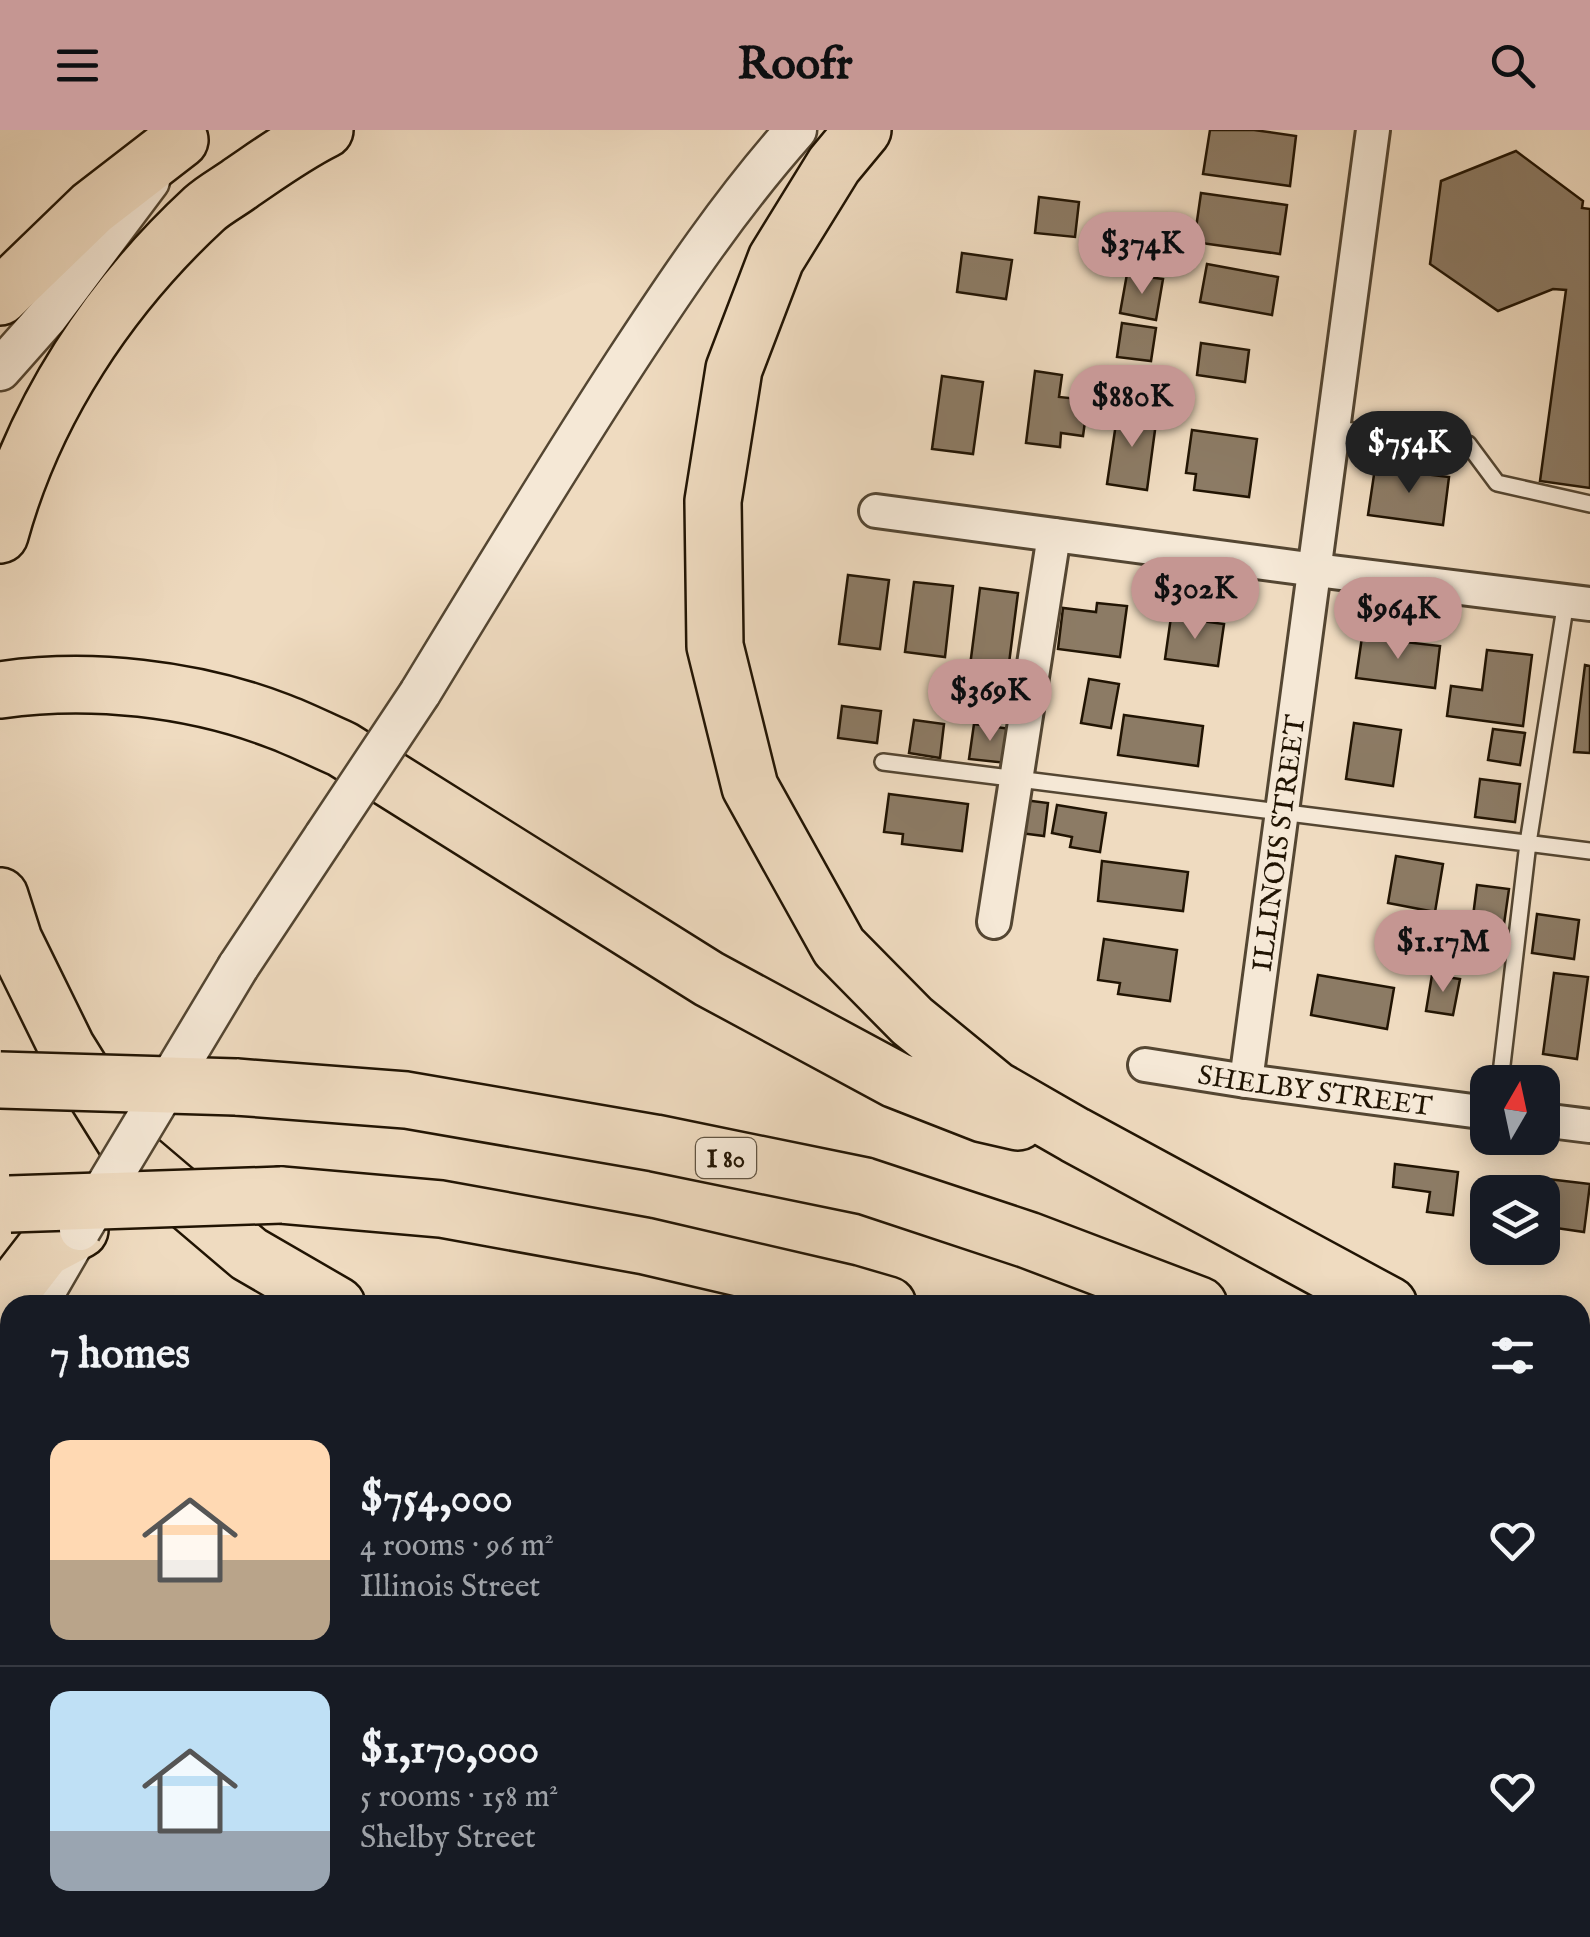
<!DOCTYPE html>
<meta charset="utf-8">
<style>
:root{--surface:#171b24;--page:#242831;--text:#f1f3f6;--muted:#9ea1a6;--line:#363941;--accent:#c59692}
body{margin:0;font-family:"IM FELL English",serif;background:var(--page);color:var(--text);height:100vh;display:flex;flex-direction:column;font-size:38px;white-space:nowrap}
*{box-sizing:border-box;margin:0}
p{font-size:32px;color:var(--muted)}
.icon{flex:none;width:55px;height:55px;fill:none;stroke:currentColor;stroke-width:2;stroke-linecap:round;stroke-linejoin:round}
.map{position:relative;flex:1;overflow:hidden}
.panel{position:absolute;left:0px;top:1165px;width:1590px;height:642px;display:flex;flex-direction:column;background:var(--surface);border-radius:30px 30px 0 0;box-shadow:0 5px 25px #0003}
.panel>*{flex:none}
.needle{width:65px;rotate:9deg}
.tools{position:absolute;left:1470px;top:935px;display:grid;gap:20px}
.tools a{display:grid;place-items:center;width:90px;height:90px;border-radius:20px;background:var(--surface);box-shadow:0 5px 25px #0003;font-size:50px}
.price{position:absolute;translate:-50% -85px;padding:0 22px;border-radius:35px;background:var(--accent);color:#111;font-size:32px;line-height:65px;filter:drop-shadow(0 2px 5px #0008)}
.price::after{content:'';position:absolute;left:50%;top:60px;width:30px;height:22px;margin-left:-15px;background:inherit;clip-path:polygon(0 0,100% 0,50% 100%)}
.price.on{background:#222;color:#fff}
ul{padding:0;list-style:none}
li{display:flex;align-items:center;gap:30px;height:250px;padding:0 50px}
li+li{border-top:2px solid var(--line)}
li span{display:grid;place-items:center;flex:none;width:280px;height:200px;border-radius:20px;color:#555}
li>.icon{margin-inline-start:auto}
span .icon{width:120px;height:120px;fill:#fffc;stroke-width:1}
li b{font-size:42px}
h2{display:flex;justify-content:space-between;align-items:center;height:120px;padding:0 50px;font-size:42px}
header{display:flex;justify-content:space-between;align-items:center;height:130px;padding:0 50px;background:var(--accent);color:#111;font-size:45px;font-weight:800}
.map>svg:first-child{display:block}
.building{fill:#8c7b65;stroke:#211403;stroke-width:2.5}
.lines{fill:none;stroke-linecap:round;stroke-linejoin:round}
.service-casing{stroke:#544632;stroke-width:20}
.minor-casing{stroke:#544632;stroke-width:38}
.tertiary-casing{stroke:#544632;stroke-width:45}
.motorway-casing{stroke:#211403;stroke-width:60}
.service{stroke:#f5e8d6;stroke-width:15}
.minor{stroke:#f5e8d6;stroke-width:32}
.tertiary{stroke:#f5e8d6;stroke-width:40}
.motorway{stroke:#efdbc0;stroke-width:55}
.rail-casing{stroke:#211403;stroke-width:11}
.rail{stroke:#f5e8d6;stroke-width:8;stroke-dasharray:22;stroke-linecap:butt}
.tertiary-bridge-casing{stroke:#544632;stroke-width:45;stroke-linecap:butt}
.motorway-bridge-casing{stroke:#211403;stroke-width:60;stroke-linecap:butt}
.tertiary-bridge{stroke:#f5e8d6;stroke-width:40}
.motorway-bridge{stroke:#efdbc0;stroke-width:55}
.labels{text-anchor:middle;stroke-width:9;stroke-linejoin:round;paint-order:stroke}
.shield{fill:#f5e8d6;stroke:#615442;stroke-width:2.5}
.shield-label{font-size:25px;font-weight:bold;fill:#211403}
.street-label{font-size:28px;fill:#211403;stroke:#f5e8d6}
</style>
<header><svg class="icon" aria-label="menu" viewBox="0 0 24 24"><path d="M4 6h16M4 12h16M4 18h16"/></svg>Roofr<svg class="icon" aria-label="search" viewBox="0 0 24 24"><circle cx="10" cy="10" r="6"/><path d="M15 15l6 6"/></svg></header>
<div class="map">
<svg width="1590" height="1807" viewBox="0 0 1590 1807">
<rect width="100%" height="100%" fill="#efdbc0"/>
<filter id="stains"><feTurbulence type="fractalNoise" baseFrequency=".002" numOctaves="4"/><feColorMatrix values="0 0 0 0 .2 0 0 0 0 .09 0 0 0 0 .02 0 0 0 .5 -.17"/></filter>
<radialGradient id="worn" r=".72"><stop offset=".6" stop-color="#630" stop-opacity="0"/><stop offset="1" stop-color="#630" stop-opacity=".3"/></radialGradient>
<path class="building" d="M 1210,0 L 1254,0 L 1296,6 L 1290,56 L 1203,44 Z
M 1516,21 L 1583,71 L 1582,78 L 1590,79 L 1590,358 L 1540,351 L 1566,160 L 1553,159 L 1498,181 L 1430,134 L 1441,51 Z
M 1201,63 L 1287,75 L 1280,124 L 1194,112 Z
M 1039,67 L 1079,72 L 1075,107 L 1035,103 Z
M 962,123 L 1012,130 L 1006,169 L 957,162 Z
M 1207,134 L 1278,147 L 1272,185 L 1200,172 Z
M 1127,144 L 1163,149 L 1156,190 L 1120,183 Z
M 1122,193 L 1156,198 L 1151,231 L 1117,227 Z
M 1201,213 L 1249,220 L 1245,252 L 1197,245 Z
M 1035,241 L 1062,245 L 1059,267 L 1088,270 L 1083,306 L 1061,303 L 1060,317 L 1026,313 Z
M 942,246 L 983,252 L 973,324 L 932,319 Z
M 1118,280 L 1157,285 L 1147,360 L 1107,354 Z
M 1192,300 L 1257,309 L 1249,367 L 1194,360 L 1196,344 L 1186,343 Z
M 1375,338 L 1449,347 L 1443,395 L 1368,385 Z
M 848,445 L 889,450 L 880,519 L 839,514 Z
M 914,452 L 953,456 L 945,527 L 905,522 Z
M 980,458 L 1018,463 L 1008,541 L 970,536 Z
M 1097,473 L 1127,476 L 1120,527 L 1058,519 L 1063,478 L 1096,482 Z
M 1171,487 L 1224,494 L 1218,536 L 1165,529 Z
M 1362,507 L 1440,516 L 1435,558 L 1356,548 Z
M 1487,520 L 1532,525 L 1523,596 L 1447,586 L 1451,556 L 1482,560 Z
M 1585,535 L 1590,536 L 1590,623 L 1574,622 Z
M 1089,549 L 1119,554 L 1111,598 L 1081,593 Z
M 842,576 L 881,581 L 877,613 L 838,608 Z
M 1124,585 L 1203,596 L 1198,636 L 1118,625 Z
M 914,590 L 944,594 L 940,628 L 909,623 Z
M 1354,593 L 1401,600 L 1393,656 L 1346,649 Z
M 974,594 L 1011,599 L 1007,633 L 969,629 Z
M 1493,599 L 1525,603 L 1520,635 L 1488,630 Z
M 1480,649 L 1520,654 L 1515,692 L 1475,687 Z
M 889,664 L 968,674 L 962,721 L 902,714 L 903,704 L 884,702 Z
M 1024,670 L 1048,673 L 1044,706 L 1020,703 Z
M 1057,675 L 1106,683 L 1100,722 L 1070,717 L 1072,707 L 1052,703 Z
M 1396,726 L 1443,734 L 1435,782 L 1388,773 Z
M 1102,731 L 1188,742 L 1183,781 L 1098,771 Z
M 1477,755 L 1509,759 L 1500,822 L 1446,815 L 1448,798 L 1471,802 Z
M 1537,784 L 1579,790 L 1574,829 L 1532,823 Z
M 1104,809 L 1177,820 L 1170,871 L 1118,864 L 1120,853 L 1098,850 Z
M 1554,843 L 1588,847 L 1577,929 L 1543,924 Z
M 1318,845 L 1394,858 L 1387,899 L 1311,885 Z
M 1432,845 L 1460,849 L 1453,885 L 1426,881 Z
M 1395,1034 L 1458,1042 L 1453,1085 L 1427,1082 L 1430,1062 L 1393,1057 Z
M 1539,1048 L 1590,1054 L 1584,1102 L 1542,1096 L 1542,1062 L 1537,1062 Z"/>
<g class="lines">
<g class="service-casing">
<path id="service" d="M 1334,299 L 1468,314 L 1497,353 L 1590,374
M 883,632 L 1590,721
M 1500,952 L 1528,713 L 1566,471"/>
</g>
<g class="minor-casing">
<g id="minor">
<path d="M 876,381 L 1316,440 L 1590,474"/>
<path d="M 994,792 L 1054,405"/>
<path id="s1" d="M 1145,935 L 1246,951 L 1488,983"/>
<path id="s2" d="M 1246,951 L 1373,0"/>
<path d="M 1542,990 L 1590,996"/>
<path d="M 1135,1807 L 1136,1798"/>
</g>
</g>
<g class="tertiary-casing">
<path id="tertiary" d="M 0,240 L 47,187 L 149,51
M 420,563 C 487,453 554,342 625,233 C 678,152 731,73 796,0
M 238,837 L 325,706
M 37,1175 L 70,1118
M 0,1240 L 10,1223"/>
</g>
<g class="motorway-casing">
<path id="motorway" d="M 863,0 L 834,35 L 776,129 L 734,239 L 713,371 L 715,516 L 750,657 L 839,817 L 912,891 L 995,959 L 1075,1005 L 1389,1175
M 0,167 L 92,78 L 180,10
M 0,405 C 34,280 109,167 204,79 C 215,69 229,62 241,53 C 269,34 295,15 325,0
M 0,560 C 90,547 192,558 278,591 C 300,599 321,610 342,619 L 709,849 L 896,950 L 983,984 L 1018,992
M 0,766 L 14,810 L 67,918 L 135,1027 L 249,1124 L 337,1175
M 236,957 L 406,970 L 655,1013 L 865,1056 L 1028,1110 L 1199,1175
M 281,1065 L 441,1079 L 645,1116 L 847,1163 L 888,1175
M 0,1176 L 44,1119 L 80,1100
M 1580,1283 L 1590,1289
M 1580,1361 L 1590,1367
M 1580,1490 L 1590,1495
M 0,1554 L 10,1546"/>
</g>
<use href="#service" class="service"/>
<use href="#minor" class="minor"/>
<use href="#tertiary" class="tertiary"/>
<use href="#motorway" class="motorway"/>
<g class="rail-casing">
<path id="rail" d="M 1580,1786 L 1590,1777
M 1555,1807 L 1567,1798"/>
</g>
<use href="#rail" class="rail"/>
<g class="tertiary-bridge-casing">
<path id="tertiary-bridge" d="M 325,706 L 420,563
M 80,1100 L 238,837"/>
</g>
<g class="motorway-bridge-casing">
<path id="motorway-bridge" d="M 0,950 L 236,957
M 10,1074 L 281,1065"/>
</g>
<use href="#tertiary-bridge" class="tertiary-bridge"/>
<use href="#motorway-bridge" class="motorway-bridge"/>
</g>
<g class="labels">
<rect class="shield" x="696" y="1008" width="60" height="40" rx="8"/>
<g class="shield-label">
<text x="726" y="1037">I 80</text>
</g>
<g class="street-label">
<text dy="10" stroke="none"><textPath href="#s2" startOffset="240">ILLINOIS STREET</textPath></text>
<text dy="10" stroke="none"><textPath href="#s1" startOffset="172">SHELBY STREET</textPath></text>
</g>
</g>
<rect width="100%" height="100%" filter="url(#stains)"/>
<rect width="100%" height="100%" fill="url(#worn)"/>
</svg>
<div class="tools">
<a><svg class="needle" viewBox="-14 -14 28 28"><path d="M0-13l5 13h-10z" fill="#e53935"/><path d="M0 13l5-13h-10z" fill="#9ea1a6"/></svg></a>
<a><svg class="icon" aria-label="layers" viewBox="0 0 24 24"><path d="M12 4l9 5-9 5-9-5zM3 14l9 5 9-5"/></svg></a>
</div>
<b class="price" style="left:1142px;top:167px">$374K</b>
<b class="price" style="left:1132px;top:320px">$880K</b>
<b class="price on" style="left:1409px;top:366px">$754K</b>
<b class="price" style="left:1195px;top:512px">$302K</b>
<b class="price" style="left:1398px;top:532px">$964K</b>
<b class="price" style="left:990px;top:614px">$369K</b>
<b class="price" style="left:1443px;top:865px">$1.17M</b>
<section class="panel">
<h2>7 homes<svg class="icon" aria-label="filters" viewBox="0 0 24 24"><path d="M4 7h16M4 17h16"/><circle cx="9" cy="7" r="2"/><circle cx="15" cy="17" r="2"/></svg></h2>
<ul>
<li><span style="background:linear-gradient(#ffd9b3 60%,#b9a48a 0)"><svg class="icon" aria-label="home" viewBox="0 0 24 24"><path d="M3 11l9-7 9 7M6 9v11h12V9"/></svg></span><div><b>$754,000</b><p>4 rooms · 96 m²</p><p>Illinois Street</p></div><svg class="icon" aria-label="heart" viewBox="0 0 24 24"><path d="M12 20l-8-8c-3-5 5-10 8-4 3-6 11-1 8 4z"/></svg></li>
<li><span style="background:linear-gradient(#bfe0f5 70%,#9aa5b1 0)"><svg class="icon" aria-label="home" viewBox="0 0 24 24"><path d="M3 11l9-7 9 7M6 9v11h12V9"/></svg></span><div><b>$1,170,000</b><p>5 rooms · 158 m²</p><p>Shelby Street</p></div><svg class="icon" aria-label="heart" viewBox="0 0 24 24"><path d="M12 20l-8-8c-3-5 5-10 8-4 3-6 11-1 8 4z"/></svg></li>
</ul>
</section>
</div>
